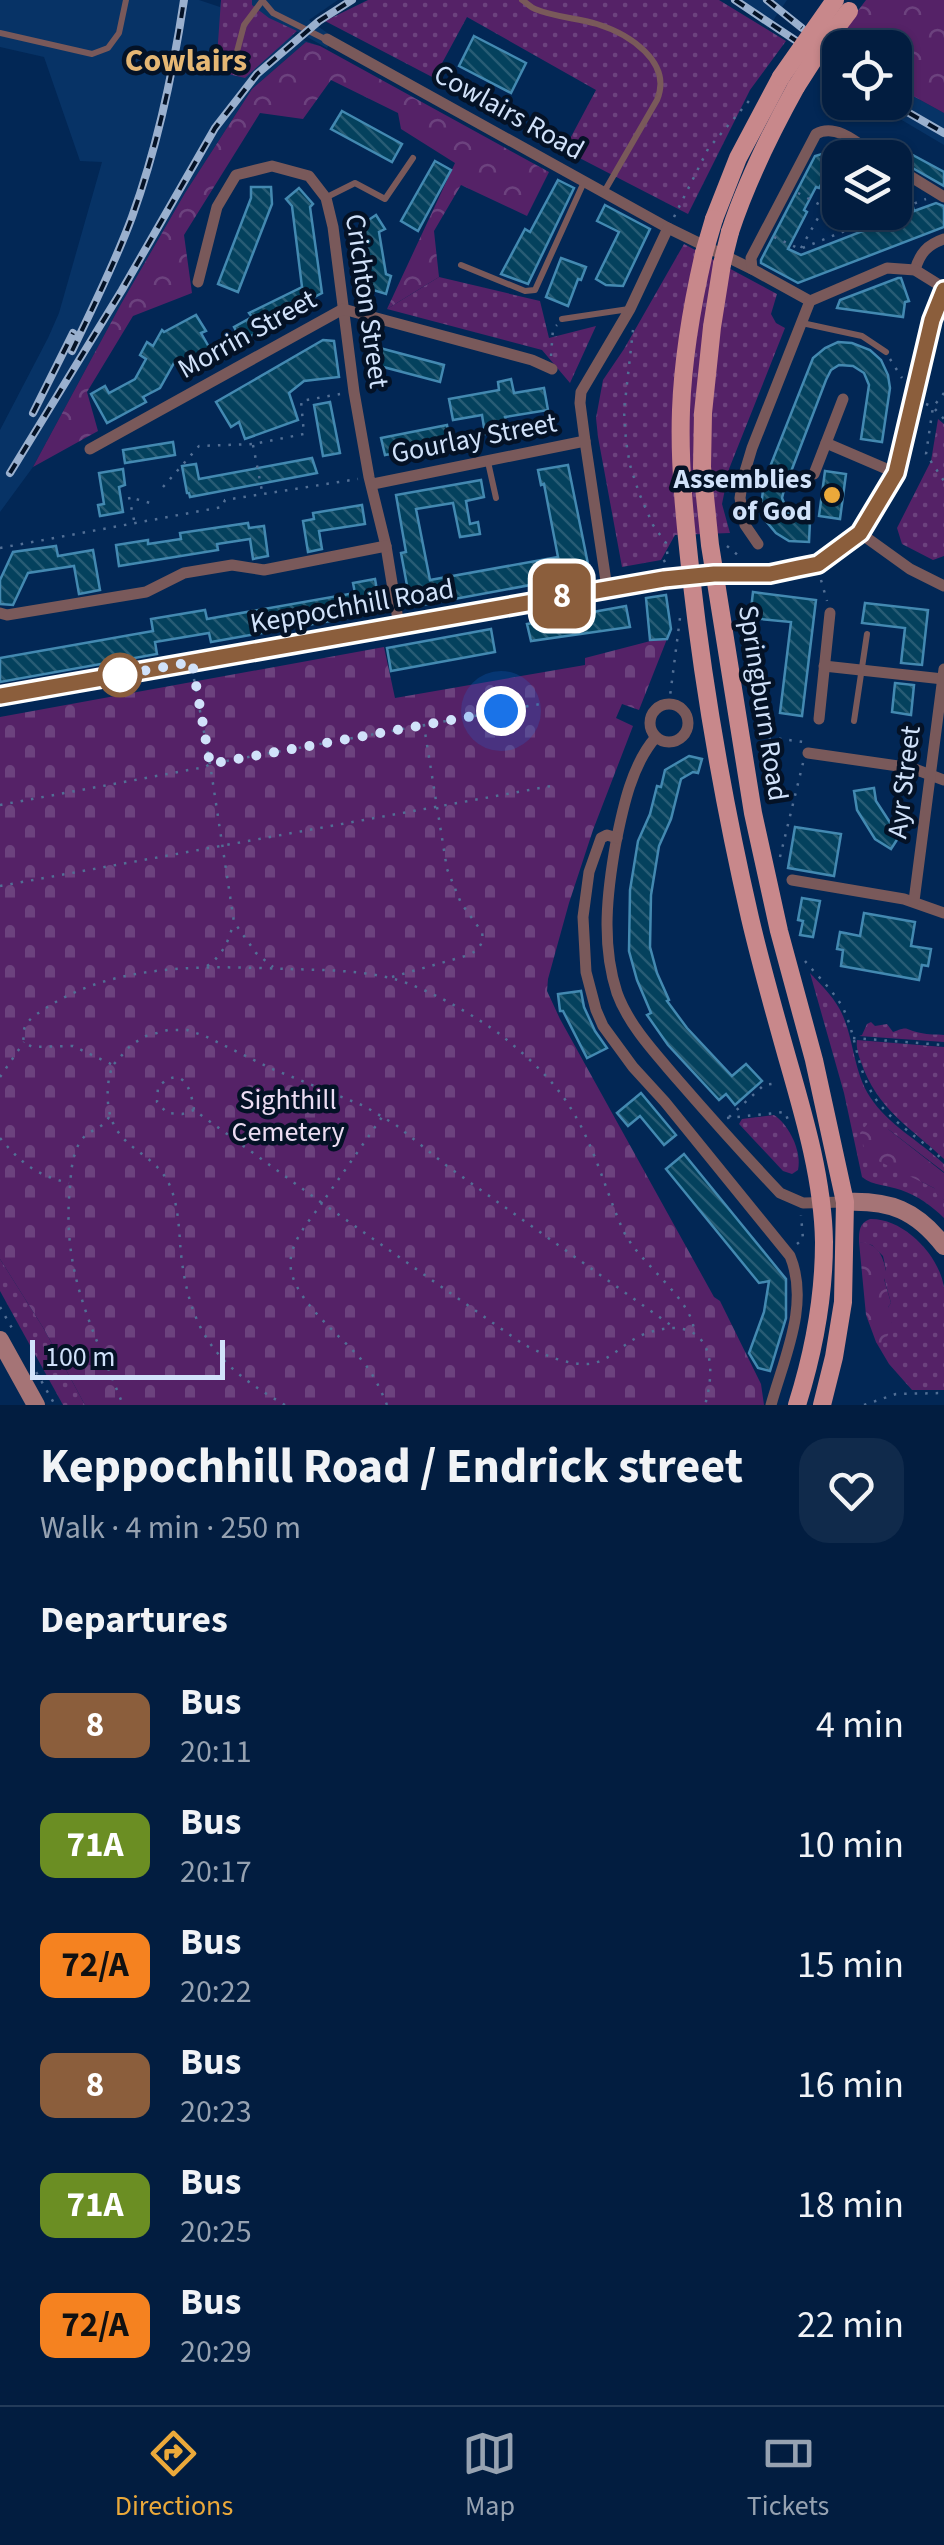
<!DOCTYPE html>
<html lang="en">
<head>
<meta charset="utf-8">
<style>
  :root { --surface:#021d40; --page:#102a4b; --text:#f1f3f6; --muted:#96a2b1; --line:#233b59; --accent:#eba93a }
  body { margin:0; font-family:"Source Sans 3",sans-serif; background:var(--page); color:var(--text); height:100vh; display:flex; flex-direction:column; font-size:38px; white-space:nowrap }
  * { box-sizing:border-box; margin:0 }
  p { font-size:32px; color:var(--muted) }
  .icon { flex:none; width:55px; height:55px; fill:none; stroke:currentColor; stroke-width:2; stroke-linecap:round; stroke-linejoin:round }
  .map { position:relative; height:1405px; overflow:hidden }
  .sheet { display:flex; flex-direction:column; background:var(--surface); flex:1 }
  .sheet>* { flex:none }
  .badge { padding:0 20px; border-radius:15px; font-size:35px; line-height:65px }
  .controls { position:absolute; left:822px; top:30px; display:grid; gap:20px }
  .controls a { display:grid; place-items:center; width:90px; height:90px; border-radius:20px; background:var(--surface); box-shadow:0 2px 8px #0004,0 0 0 2px var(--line); font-size:50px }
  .scale { position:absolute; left:30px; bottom:25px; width:195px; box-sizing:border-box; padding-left:10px; border:5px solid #d1e2fa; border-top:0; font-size:28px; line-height:35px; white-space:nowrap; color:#d1e2fa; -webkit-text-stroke:8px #041226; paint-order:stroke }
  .you { position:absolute; width:50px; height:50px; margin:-25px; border:8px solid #fff; border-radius:50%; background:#1a73e8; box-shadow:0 0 0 15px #1a73e833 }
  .map>.badge { position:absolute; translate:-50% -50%; box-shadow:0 0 0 5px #fff }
  h2 { padding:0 40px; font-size:38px; line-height:90px }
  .round { display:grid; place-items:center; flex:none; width:105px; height:105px; border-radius:30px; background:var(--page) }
  .overview { display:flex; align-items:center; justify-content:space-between; height:170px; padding:0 40px }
  h1 { font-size:48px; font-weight:700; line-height:75px }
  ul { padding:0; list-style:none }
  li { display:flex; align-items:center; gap:30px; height:120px; padding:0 40px }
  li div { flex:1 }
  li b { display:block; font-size:38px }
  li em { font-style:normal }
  li .badge { min-width:110px; font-weight:700; text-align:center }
  .tabs { display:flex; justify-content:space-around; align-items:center; height:140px; border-top:2px solid var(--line); background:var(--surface); font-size:28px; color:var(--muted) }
  .tabs a { display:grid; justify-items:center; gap:5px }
  .tabs .current { color:var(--accent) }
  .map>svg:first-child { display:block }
  .built { fill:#073366 }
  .grass { fill:url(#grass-dots) }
  .forest { fill:url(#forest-crowns) }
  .cemetery { fill:url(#cemetery-stones) }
  .building { fill:url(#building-back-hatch); stroke:#4389b1; stroke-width:2.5 }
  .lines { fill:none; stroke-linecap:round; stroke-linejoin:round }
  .path { stroke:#526f95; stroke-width:2.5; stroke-dasharray:2.5 8; stroke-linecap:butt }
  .lane { stroke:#79595a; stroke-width:6 }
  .street { stroke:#79595a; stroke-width:11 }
  .secondary { stroke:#a57476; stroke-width:18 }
  .primary { stroke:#c8888b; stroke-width:18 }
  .rail-casing { stroke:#9ab0ce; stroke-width:8 }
  .rail { stroke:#041226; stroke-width:4; stroke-dasharray:11; stroke-linecap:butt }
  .primary-bridge { stroke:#c8888b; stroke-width:18 }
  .line-casing { stroke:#fff; stroke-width:22 }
  .line { stroke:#8b5e3c; stroke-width:15 }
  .walk { stroke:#d1e2fa; stroke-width:10; stroke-dasharray:0 18 }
  .poi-dot { fill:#eba93a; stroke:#041226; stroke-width:4 }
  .stop-dot { fill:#fff; stroke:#8b5e3c; stroke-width:5 }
  .labels { text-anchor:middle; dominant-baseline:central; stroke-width:9; stroke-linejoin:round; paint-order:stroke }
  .street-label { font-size:28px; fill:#d1e2fa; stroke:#041226 }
  .poi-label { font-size:28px; font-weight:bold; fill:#d1e2fa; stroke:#041226; text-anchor:end }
  .park-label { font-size:28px; fill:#ecddf2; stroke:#041226 }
  .quarter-label { font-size:32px; font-weight:bold; fill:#e5b774; stroke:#041226 }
</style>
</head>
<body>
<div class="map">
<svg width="944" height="1405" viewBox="0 0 944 1405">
  <defs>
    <pattern id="grass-dots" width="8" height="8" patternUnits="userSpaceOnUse" patternTransform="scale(2.5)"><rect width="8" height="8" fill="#552267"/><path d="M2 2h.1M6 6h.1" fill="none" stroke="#6c427e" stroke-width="1.8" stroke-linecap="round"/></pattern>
    <pattern id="forest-crowns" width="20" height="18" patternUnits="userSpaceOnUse" patternTransform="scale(2.5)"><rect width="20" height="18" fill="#552267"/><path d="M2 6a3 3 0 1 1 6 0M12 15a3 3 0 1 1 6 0" fill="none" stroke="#6c427e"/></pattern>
    <pattern id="cemetery-stones" width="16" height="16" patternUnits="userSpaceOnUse" patternTransform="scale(2.5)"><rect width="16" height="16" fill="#552267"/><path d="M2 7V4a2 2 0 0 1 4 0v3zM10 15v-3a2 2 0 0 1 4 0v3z" fill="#6c427e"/></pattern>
    <pattern id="building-back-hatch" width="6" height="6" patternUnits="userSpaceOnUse" patternTransform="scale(2.5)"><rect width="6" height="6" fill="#04415d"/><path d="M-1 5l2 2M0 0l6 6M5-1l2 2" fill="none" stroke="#285c75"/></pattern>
  </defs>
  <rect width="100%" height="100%" fill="#022755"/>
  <g class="built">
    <path d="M0,0H199L220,7L221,0H338L309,20L333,37L327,48L296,31L292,36L320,46L306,42L252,89L185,193L121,304L33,467L0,512V430L48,338L59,313L102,162L80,161L44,57L0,47Z"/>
    <path d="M732,0H787L768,28Z"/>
    <path d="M895,86L944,113V145L873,103L895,102Z"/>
  </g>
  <g class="grass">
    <path d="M221,0H252V5L269,18L297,31L245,78L216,71Z"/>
    <path d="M368,0H719L786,41L750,90L688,214L564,150L596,90L467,17L434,78L325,21Z"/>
    <path d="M684,244L777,294L771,314L776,323L785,328L729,469L722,504L730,533L675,535L661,560L622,567L598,437L596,418L603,380L624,349Z"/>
    <path d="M439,277L540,301L549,338L596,326L570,383L542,350L387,309Z"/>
    <path d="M938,419L944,424V556L933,560L902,544L897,528L931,461Z"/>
    <path d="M810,973C822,986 836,999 843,1016C854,1042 854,1072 870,1097C888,1125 920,1141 944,1164V1172L888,1129L922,1182L934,1188L944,1200V1218C932,1206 918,1196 901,1190C888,1185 873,1186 862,1177L844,1093Z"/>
    <path d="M871,1022L875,1026L887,1024L893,1032C910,1025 904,1030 921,1033C928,1035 937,1034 944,1035V1042L859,1036L862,1035L867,1024Z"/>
    <path d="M857,1040L944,1047V1159C910,1127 877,1109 861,1062C858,1054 856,1047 857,1040Z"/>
    <path d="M774,1115C789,1125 802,1151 798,1170L792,1174L783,1171L739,1124L742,1119Z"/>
    <path d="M870,1219C904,1218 940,1256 944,1288C944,1298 944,1309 944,1320C944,1343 944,1366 944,1390H912L889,1364L876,1342H884L892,1321L888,1307L891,1303L884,1278L886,1270L883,1256L872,1245L859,1242C859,1231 859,1223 870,1219Z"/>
    <path d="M0,1259L44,1329L85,1405H63L0,1291Z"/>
  </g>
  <g class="forest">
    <path d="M866,0H944V113L895,86V48L844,47L835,41Z"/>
    <path d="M306,42L320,46L549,172L527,216L461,185L434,231L439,277L387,309L455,163L401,129L398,113L331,80L303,119L260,113L184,235L192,293L133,316L87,392L98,431L33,467L121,304L185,193L252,89Z"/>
    <path d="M869,1122L888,1129L944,1173V1200L937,1195L934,1188L866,1155L860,1133Z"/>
    <path d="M859,1242C880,1243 884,1259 887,1276L884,1279L891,1303L888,1307C897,1316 890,1332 884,1343L881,1344L876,1342L866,1315Z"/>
  </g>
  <path class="cemetery" d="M662,638L667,639L639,710L622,704L616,718L633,726L593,830L569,903L548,979L547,991L560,1019L714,1297L720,1301L761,1384L764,1405H85L44,1329L0,1259V717L384,647L395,698L585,665V658Z"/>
  <g class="building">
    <path d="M474,36L526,63L511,93L459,66Z"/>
    <path d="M342,111L402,144L392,162L331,129Z"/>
    <path d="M898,147L944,172V186L895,158Z"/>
    <path d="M840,149V169L828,172L819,188L816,187L804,210L807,212L788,249L801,255L899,217L895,201V178L907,185L914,211L936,203L944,206V227L798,283L761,263V260L815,156Z"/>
    <path d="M435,161L451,170L418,231L401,221Z"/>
    <path d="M558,180L574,188L528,284L501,274L525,229L530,232Z"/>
    <path d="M251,187H271L272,204L238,292L218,284L251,198Z"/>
    <path d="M299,188L313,204L310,207L322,293L256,327L258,332L242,341L234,327L252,317L249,313L302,287L292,206L286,199Z"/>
    <path d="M605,205L650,229L623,286L606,285L596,279L619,232L597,221Z"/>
    <path d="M376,215L385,229L379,232L386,274L391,276L386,294L373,290L370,286L362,227L364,223Z"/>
    <path d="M561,258L586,267L581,280L578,279L568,306L546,297Z"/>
    <path d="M898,278H901L909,301L905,302L903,317L837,308L840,300Z"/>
    <path d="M196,315L206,331L201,333L214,356L188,370L174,363L160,388L143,397L146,402L107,423L91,394L105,386L109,393L135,379L146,359L140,355L147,342L153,346L162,330L164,332Z"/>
    <path d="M323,340L334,341L339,377L304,381L289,393L298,420L245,439L239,422L231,427L216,402Z"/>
    <path d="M838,342L852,343L870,350L881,360L888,375L890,388L882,442L861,439L869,385L864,373L853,366L839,365L831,370L826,380L784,490L782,498L788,513L794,518L810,521L809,542L789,541L776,533L766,521L761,507L764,482L813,358L825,348Z"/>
    <path d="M376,347L444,365L440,382L372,364Z"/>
    <path d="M511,379L514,393L544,388L548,410L505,417L507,430L485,434L482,415L453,420L449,399L499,390L498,382Z"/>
    <path d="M330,402L340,453L323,456L314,405Z"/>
    <path d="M447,425L450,443L385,455L381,438Z"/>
    <path d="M173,442L175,455L125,463L123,450Z"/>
    <path d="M312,458L317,473L190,497L189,493H187L182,466L196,464L199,479Z"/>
    <path d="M568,465L590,574L411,607L401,553L406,552L396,495L481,480L484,497L466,501L470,524L478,522L480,534L460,537L453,503L416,509L430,580L558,557L544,484L541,485L538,470Z"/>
    <path d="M123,469L125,485L119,487L123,512L100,516L98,505L104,504L99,473Z"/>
    <path d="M825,471L846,474L840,519L819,516Z"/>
    <path d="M362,505L365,524L319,531L322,549L308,552L303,521L314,519L313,513Z"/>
    <path d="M248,523L249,528L264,526L268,556L253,559L250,539L217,544L218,550L119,566L116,545L148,540V544L181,539L180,533Z"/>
    <path d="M56,546L58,556L93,550L100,590L79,594L74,566L28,573L13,605L0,604V580L13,552Z"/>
    <path d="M375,579L381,612L211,642L209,633L155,642L157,654L0,682V658L153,631L151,619L205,610L207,619L355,593L353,583Z"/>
    <path d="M753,592L816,600L802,716L780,713L791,622L750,618Z"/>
    <path d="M666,595L671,629L667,639L650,640L646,598Z"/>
    <path d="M865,603L928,610L922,665L901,663L905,628L862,623Z"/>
    <path d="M626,606L630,627L531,641L527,624Z"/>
    <path d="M491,629L495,652L391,671L387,648Z"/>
    <path d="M895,683L914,685L911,715L892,712Z"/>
    <path d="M689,756L702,759L698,773L693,772L681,779L671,819L659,846L651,895L650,947L657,973L669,1000L667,1001L687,1028L732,1076L746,1064L762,1081L735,1105L726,1094L719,1100L668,1045L647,1015L651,1013L637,980L629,951L630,890L638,841L650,814L657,786L661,787L665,770Z"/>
    <path d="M874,788L876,801L891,824L902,832L891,849L875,839L857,810L854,791Z"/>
    <path d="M795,827L841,834L834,876L788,868Z"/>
    <path d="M802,898L820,901L813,937L800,935L803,921L798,920Z"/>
    <path d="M864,913L915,922L911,946L931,949L928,966L922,965L919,980L841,966L843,950L837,949L840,932L860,936Z"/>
    <path d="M581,991L584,1007L595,1031L607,1048L587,1058L563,1011H560L558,994Z"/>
    <path d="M641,1093L676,1135L664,1145L640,1116L628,1126L617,1113Z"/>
    <path d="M684,1154L786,1279V1318L770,1371L758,1368L749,1353L764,1312L769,1281L759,1283L666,1169Z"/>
  </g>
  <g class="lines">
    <g class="path">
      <path d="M798,193L824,207L840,208"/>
      <path d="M895,211L926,199"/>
      <path d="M674,217L708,149L754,95"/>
      <path d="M774,237L800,249L892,212"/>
      <path d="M801,248L835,188L840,187"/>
      <path d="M633,330L624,411L626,441L630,465L639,493L653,525L666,543L668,559L661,563"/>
      <path d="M551,356L553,329L557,325"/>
      <path d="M890,359L902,378"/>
      <path d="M944,393L933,407L926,454L944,481"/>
      <path d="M926,404L933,407L944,419"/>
      <path d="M253,445L262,491"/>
      <path d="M163,487L199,446L253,444L304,434L301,401L340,394"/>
      <path d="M134,520L129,497L150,503"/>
      <path d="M727,546L740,557"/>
      <path d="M0,548L222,507L225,500L358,479"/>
      <path d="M821,580L827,601"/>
      <path d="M194,679L210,764L234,922L256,953L273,967"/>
      <path d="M669,704L680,618"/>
      <path d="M758,736L804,742"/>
      <path d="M0,805L205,767L210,764L540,704"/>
      <path d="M780,857L803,763"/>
      <path d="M0,886L551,786"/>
      <path d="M805,961C818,977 835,992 844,1010C857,1039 857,1071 875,1098C893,1124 922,1139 944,1161"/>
      <path d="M207,966C222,956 229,941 233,924"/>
      <path d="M392,977L469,955C479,949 484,944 482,932L461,903L447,869L424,726"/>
      <path d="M853,1038L944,1045"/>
      <path d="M114,1064L131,1045L146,1036L168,1030H187L205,1036L270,1068L364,1106L396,1125L447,1166L672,1326"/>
      <path d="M0,1077L24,1042"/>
      <path d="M194,1110L182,1114L167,1113L157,1102L158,1087C183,1063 191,1089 194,1110L322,1203L382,1117"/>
      <path d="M109,1117C102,1130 88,1129 80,1142C72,1155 71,1172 70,1187C61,1272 93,1329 123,1405"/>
      <path d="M729,1117L764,1085L778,1083"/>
      <path d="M727,1118L785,1112L788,1120"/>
      <path d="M0,1138C22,1164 36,1175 69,1183"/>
      <path d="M797,1244L803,1239L801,1215"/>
      <path d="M0,1307L13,1330"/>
      <path d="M31,1363L55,1405"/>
      <path d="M285,1405C217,1366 190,1333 181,1254C179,1232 179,1207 170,1186C155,1150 112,1150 108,1103C107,1090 108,1077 113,1065L73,1046L32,1047L24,1042C20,1024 32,1017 46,1008C116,962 208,966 288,969C323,970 360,970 394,979C425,987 474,1015 501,1035C528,1057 555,1081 573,1112C595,1148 606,1192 623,1230C638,1263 696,1301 694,1334"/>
      <path d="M387,1405C381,1390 374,1376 365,1364C343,1336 284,1295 291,1257C294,1237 311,1219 322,1203L523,1344C542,1354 566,1365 588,1364C610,1362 623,1343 642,1335C704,1311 720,1353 705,1405"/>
      <path d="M864,1405L896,1394L944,1393"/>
    </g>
    <g class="lane">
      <path d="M262,0L273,13L325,39"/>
      <path d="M522,0C527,3 530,7 535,9C554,17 577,18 597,24C629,34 673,62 657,100L604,192"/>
      <path d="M0,33L92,54L108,48L119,33L126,0"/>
      <path d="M235,59L244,25L262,1"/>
      <path d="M327,197L355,183L385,199L413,158"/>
      <path d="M461,265L525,291L535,290L584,182"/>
      <path d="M562,319L629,309"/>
      <path d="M802,323L862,336L886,352"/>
      <path d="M488,462L496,498"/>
      <path d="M854,721L867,634"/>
    </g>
    <g class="street">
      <path d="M327,39L668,228L752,269L810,301"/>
      <path d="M895,167L944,197"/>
      <path d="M752,269L751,258L816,134C837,122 861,146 879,158"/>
      <path d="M915,270C920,253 927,245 944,239"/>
      <path d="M198,282L217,207L236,175L272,166L309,176L326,198L333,227L354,392L369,477L386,546L399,626"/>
      <path d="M826,443L896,473"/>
      <path d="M90,449L343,309L532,360L552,369"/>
      <path d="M814,474L843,399"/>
      <path d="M373,484L585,441"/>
      <path d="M860,533L910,569L944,586"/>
      <path d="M758,544L745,525L740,498L743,478L752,448L810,301L887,268L915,270L944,288"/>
      <path d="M607,588L585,441L580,403L581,392L630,309L668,228"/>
      <path d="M0,613L7,615L146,592L184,573L232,565L264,570L386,546"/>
      <path d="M824,666L943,679"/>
      <circle cx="669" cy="723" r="19"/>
      <path d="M819,719L830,613"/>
      <path d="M656,737C632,764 623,807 616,842C607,892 601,944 617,993C629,1026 656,1054 678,1080C711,1118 745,1156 780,1193L803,1203L845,1202"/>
      <path d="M808,753L912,768L944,780"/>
      <path d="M617,838L607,835L601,838L589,872L583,917L586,972L596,1010L603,1026L633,1067L665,1102L790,1256C810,1304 784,1358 771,1405"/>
      <path d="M792,880L904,899L944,913"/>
      <path d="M914,901L944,669"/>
    </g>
    <g class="secondary">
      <path d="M0,696L664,579L714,573H778L817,564L860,533L896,473L932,320L944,290"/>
      <path d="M845,1202C890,1200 916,1210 944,1246"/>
      <path d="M0,1340L36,1405"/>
    </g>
    <g class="primary">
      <path d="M714,219L738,158L781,77"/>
      <path d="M730,232C747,180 770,134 796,87"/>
      <path d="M704,253C692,305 683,357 681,410C679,466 685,521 691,576C704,691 724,805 750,918C761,965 774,1011 787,1057C804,1116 823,1180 824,1242C824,1298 814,1351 797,1405"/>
      <path d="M722,264L712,327L703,413L702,467L710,545L753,813L779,931L814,1060L845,1202L843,1302L834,1357L822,1405"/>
    </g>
    <defs>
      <g id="rail">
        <path d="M735,0L840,70"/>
        <path d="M767,0L802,28"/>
        <path d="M890,102L944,133"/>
        <path d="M72,351C93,307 115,263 132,217C157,148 173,73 184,0"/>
        <path d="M33,413L73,333"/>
        <path d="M10,473L122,290L215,128L257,74L319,21L352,0"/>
      </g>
    </defs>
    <use href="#rail" class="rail-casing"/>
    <use href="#rail" class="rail"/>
    <g class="primary-bridge">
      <path d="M781,77L835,0"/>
      <path d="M796,87L821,48L849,11"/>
      <path d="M704,253L714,219"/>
      <path d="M722,264L730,232"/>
    </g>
  </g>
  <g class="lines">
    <defs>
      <path id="line" d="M0,696L664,579L714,574H770L798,568L818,564L860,533L896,473L932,320L944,290"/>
    </defs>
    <use href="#line" class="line-casing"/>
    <use href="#line" class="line"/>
    <path class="walk" d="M120,675L115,676L192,662L210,764L501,711"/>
  </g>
  <circle class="poi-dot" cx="832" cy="495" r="10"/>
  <circle class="stop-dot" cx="120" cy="675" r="20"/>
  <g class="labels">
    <g class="street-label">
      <text transform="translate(509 112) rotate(29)">Cowlairs Road</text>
      <text transform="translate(367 301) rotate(82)">Crichton Street</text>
      <text transform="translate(247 334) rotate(-29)">Morrin Street</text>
      <text transform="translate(474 438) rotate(-11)">Gourlay Street</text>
      <text transform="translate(352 606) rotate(-10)">Keppochhill Road</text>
      <text transform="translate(763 703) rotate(81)">Springburn Road</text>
      <text transform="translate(904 782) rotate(-83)">Ayr Street</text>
    </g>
    <g class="poi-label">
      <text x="812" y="479">Assemblies<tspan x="812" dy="32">of God</tspan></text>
    </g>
    <g class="park-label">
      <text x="288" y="1100">Sighthill<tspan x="288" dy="32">Cemetery</tspan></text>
    </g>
    <g class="quarter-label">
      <text x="186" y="61">Cowlairs</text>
    </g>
  </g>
</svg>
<div class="controls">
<a><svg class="icon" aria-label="locate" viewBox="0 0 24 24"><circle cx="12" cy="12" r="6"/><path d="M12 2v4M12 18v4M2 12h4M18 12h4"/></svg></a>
<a><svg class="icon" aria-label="layers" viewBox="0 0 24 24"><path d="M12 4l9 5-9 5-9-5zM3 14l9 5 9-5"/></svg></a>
</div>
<div class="scale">100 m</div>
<div class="you" style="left:501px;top:711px"></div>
<b class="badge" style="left:562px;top:596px;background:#8b5e3c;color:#fff">8</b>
</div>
<section class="sheet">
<div class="overview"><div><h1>Keppochhill Road / Endrick street</h1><p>Walk · 4 min · 250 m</p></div><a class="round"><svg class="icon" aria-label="heart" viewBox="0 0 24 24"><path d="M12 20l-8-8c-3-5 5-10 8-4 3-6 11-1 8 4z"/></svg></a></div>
<h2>Departures</h2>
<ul>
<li><span class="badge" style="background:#8b5e3c;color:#fff">8</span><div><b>Bus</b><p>20:11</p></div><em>4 min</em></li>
<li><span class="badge" style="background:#6b8e23;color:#fff">71A</span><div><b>Bus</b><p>20:17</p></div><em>10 min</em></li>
<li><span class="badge" style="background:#f58220;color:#111">72/A</span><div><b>Bus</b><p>20:22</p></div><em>15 min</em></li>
<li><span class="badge" style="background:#8b5e3c;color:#fff">8</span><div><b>Bus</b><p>20:23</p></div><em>16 min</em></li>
<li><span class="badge" style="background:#6b8e23;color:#fff">71A</span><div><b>Bus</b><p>20:25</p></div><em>18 min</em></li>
<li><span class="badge" style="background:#f58220;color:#111">72/A</span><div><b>Bus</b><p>20:29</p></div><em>22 min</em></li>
</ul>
</section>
<nav class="tabs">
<a class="current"><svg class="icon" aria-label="directions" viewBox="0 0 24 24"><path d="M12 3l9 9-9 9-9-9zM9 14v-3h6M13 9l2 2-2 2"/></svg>Directions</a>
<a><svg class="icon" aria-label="map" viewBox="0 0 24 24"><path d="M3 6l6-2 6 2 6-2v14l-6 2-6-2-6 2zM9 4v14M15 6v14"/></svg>Map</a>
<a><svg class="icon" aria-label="tickets" viewBox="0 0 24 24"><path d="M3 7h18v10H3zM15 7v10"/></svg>Tickets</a>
</nav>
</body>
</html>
